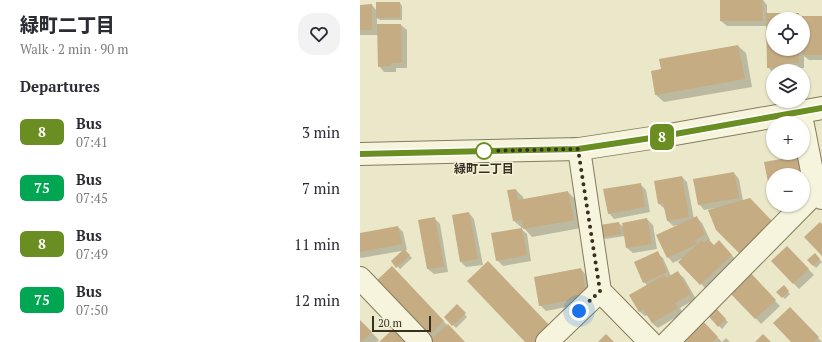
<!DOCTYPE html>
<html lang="en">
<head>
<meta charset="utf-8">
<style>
  :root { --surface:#fff; --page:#f2f2f3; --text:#2b2b33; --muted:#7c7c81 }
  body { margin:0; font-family:"PT Serif","Noto Sans JP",serif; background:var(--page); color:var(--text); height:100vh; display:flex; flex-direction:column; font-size:15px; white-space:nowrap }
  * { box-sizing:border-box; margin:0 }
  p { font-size:13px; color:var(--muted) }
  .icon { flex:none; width:22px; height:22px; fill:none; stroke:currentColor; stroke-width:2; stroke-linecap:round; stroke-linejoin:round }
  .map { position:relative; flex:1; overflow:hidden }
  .details { display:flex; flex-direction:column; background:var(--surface); width:360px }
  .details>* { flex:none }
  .badge { padding:0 8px; border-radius:6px; font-size:14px; line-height:26px }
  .controls { position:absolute; left:406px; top:12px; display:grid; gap:8px }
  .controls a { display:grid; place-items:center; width:44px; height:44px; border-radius:50%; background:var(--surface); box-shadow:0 1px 3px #0004; font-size:20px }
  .scale { position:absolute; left:12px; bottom:10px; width:59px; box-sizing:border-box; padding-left:4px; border:2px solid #373021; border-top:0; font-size:11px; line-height:14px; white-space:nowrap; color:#373021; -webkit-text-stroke:3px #f3f1d8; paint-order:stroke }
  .you { position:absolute; width:20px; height:20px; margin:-10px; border:3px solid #fff; border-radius:50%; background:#1a73e8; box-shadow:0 0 0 6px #1a73e833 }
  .map>.badge { position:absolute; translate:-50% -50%; box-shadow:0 0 0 2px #fff }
  h2 { padding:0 20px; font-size:15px; line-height:36px }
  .round { display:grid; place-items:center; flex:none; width:42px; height:42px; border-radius:16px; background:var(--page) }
  .overview { display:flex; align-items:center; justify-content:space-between; height:68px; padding:0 20px }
  h1 { font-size:19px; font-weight:800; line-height:30px }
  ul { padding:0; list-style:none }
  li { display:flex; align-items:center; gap:12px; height:56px; padding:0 20px }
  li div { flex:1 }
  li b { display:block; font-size:15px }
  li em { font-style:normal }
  li .badge { min-width:44px; font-weight:700; text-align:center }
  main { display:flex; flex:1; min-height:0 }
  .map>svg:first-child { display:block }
  .shadow { fill:#0003; fill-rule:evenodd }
  .building { fill:#c5ac83 }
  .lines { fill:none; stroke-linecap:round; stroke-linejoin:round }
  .minor-casing { stroke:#857b5f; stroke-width:24 }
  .minor { stroke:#f6f4dc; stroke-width:22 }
  .line-casing { stroke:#fff; stroke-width:9 }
  .line { stroke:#6b8e23; stroke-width:6 }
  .walk { stroke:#373021; stroke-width:4; stroke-dasharray:0 7.2 }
  .stop-dot { fill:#fff; stroke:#6b8e23; stroke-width:2 }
  .labels { text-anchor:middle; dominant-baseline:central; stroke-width:3; stroke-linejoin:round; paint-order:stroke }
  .stop-label { font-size:12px; font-weight:bold; fill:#373021; stroke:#f3f1d8 }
</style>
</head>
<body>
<main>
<section class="details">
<div class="overview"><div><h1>緑町二丁目</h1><p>Walk · 2 min · 90 m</p></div><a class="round"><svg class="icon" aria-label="heart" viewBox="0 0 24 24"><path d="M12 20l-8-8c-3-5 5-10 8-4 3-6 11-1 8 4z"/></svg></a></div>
<h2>Departures</h2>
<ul>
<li><span class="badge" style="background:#6b8e23;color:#fff">8</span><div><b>Bus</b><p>07:41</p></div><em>3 min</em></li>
<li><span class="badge" style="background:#00a651;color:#fff">75</span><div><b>Bus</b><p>07:45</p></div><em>7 min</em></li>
<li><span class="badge" style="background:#6b8e23;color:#fff">8</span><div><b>Bus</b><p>07:49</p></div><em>11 min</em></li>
<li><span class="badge" style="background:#00a651;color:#fff">75</span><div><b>Bus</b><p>07:50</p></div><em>12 min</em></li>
</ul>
</section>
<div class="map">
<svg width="462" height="342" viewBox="0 0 462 342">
  <rect width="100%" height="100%" fill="#eae8c9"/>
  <g class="shadow">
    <path d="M361,0H403L407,5V14H438L443,18L462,17V60H449L444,56V68H430V71H413V73L408,67L407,26H367L361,21ZM413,19H443V49H413Z"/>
    <path d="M40,3L42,6V20H20L17,18V25H41L47,30V68H36V72H24L19,66L18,35H0V6L12,5L17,11Z"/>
    <path d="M378,46L386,53L392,87L304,102L296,95L302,70Z"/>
    <path d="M374,173L379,179L383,201L355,209V208L344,210L339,204Z"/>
    <path d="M322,177L327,182L334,219L336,217L342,223L350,240L349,241L354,246L359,242L377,261L346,289L320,262L323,258L313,263L308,257L318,225L313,226L308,221L305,209L299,204L295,182Z"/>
    <path d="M280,184L286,190L290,212L254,219L249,213Z"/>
    <path d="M156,190L163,197L164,200L208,192L216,200L221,228L172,237L164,228H162L154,221Z"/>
    <path d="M109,213L114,219L123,265L106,267L101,262L93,216Z"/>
    <path d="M74,218L80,224L88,272L74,274L68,269L60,221Z"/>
    <path d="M287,219L293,225L297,249L273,253L267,248L265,236L245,239L243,236L259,223L263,227Z"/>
    <path d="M38,227L43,232L47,250L1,258L0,257V234Z"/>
    <path d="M161,229L167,234L171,261L143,266L137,260Z"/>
    <path d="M427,247L454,275L439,289L412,261Z"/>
    <path d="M44,250L52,258L40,269L32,261Z"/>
    <path d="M297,253L303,258L311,276L318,273L324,278L336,299L320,308L323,313L298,328L292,323L288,315L285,316L279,311L287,285L284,282Z"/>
    <path d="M455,255L462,262L456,268L449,261Z"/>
    <path d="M221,269L226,275L232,302L186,311L180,305Z"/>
    <path d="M388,272L420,306L401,324L369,290Z"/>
    <path d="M40,275L87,325L104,342H69Z"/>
    <path d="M424,287L430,294L425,299L418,292Z"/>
    <path d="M97,306L107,317L96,328L85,317Z"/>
    <path d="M353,307L368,322L362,329L347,313Z"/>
    <path d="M430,309L462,342H433Z"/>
    <path d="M341,320L362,342L366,338L370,342H318Z"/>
    <path d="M0,321L19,340L17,342H0Z"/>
  </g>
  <g class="building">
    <path d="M360,0H402L403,21H360Z"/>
    <rect x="16" y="2" width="24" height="16"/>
    <path d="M12,4V30H0V5Z"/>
    <path d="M406,13H439V19H413V49H439V63H425V67L407,68Z"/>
    <path d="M442,16H462V55H442L443,19H442Z"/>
    <path d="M17,24H41L42,63H31V66L18,67Z"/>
    <path d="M378,45L385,79L295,95L291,71L301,69L299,59Z"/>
    <path d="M438,156L441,175H413V197H411L404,162Z"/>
    <path d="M374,172L379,198L338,205L333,179Z"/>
    <path d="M322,176L329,217L307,221L303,203L298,204L294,181Z"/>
    <path d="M281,183L285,207L248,214L243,189Z"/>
    <path d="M156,189L158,200L208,191L214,220L163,229L162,220L153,221L147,190Z"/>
    <path d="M390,198L413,222L380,254L356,230L348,210Z"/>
    <path d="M109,212L118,259L100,262L92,215Z"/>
    <path d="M337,216L345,235L335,240L337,244L307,258L296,235Z"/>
    <path d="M75,217L84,267L67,269L58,220Z"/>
    <path d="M287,218L292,244L266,248L262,223Z"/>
    <path d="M259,222L261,234L242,237L240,225Z"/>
    <path d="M460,222L462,224V256L444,237Z"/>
    <path d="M38,226L42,244L0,252V233Z"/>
    <path d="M162,228L167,255L136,261L131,233Z"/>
    <path d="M348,239L354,245L359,240L372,255L340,285L318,262L342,240L345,243Z"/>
    <path d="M427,246L449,269L433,284L411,261Z"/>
    <path d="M44,249L50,255L36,268L31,261Z"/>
    <path d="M298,251L307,272L283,283L274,262Z"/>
    <path d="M455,253L460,259L453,266L447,260Z"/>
    <path d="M128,261L192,328L178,342H165L107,281Z"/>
    <path d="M32,266L84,321L65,339L13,284Z"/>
    <path d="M221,268L227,297L179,306L174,277Z"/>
    <path d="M388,270L416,300L395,319L367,290Z"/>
    <path d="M318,271L331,294L315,303L318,308L292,323L283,309L279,312L269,295L304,275L306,278Z"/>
    <path d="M424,285L429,291L422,298L416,292Z"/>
    <path d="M97,304L106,313L92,326L84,317Z"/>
    <path d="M353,305L366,319L358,327L346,313Z"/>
    <path d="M430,307L459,337L454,342H431L413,323Z"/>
    <path d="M341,319L358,337L353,342H316Z"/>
    <path d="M0,320L12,332L1,342H0Z"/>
    <path d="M88,324L105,342H68Z"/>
    <path d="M34,328L47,342H19Z"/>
    <path d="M246,334L254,342H238Z"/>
    <path d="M403,334L411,342H395Z"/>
  </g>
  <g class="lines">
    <defs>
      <g id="minor">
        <path d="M443,125L456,192L462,198"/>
        <path d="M219,149L240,291L290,342"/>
        <path d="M0,154L219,149L298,137L462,108"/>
        <path d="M0,278L61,342"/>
        <path d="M187,342L240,291"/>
        <path d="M308,342L456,192"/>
      </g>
    </defs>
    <use href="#minor" class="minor-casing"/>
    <use href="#minor" class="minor"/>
  </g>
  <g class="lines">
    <defs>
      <path id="line" d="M0,154L218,149L298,137L462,108"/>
    </defs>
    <use href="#line" class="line-casing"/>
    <use href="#line" class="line"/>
    <path class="walk" d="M124,151L218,149L240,291L219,311"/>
  </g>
  <circle class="stop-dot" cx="124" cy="151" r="8"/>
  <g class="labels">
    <g class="stop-label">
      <text x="124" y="168">緑町二丁目</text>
    </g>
  </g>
</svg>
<div class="controls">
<a><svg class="icon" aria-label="locate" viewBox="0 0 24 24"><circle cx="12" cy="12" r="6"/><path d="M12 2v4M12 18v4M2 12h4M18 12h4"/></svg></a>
<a><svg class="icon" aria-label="layers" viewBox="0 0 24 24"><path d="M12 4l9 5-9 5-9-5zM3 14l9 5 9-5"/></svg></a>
<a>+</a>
<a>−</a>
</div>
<div class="scale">20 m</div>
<div class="you" style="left:219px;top:311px"></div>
<b class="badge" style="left:302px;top:137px;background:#6b8e23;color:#fff">8</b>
</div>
</main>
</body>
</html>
